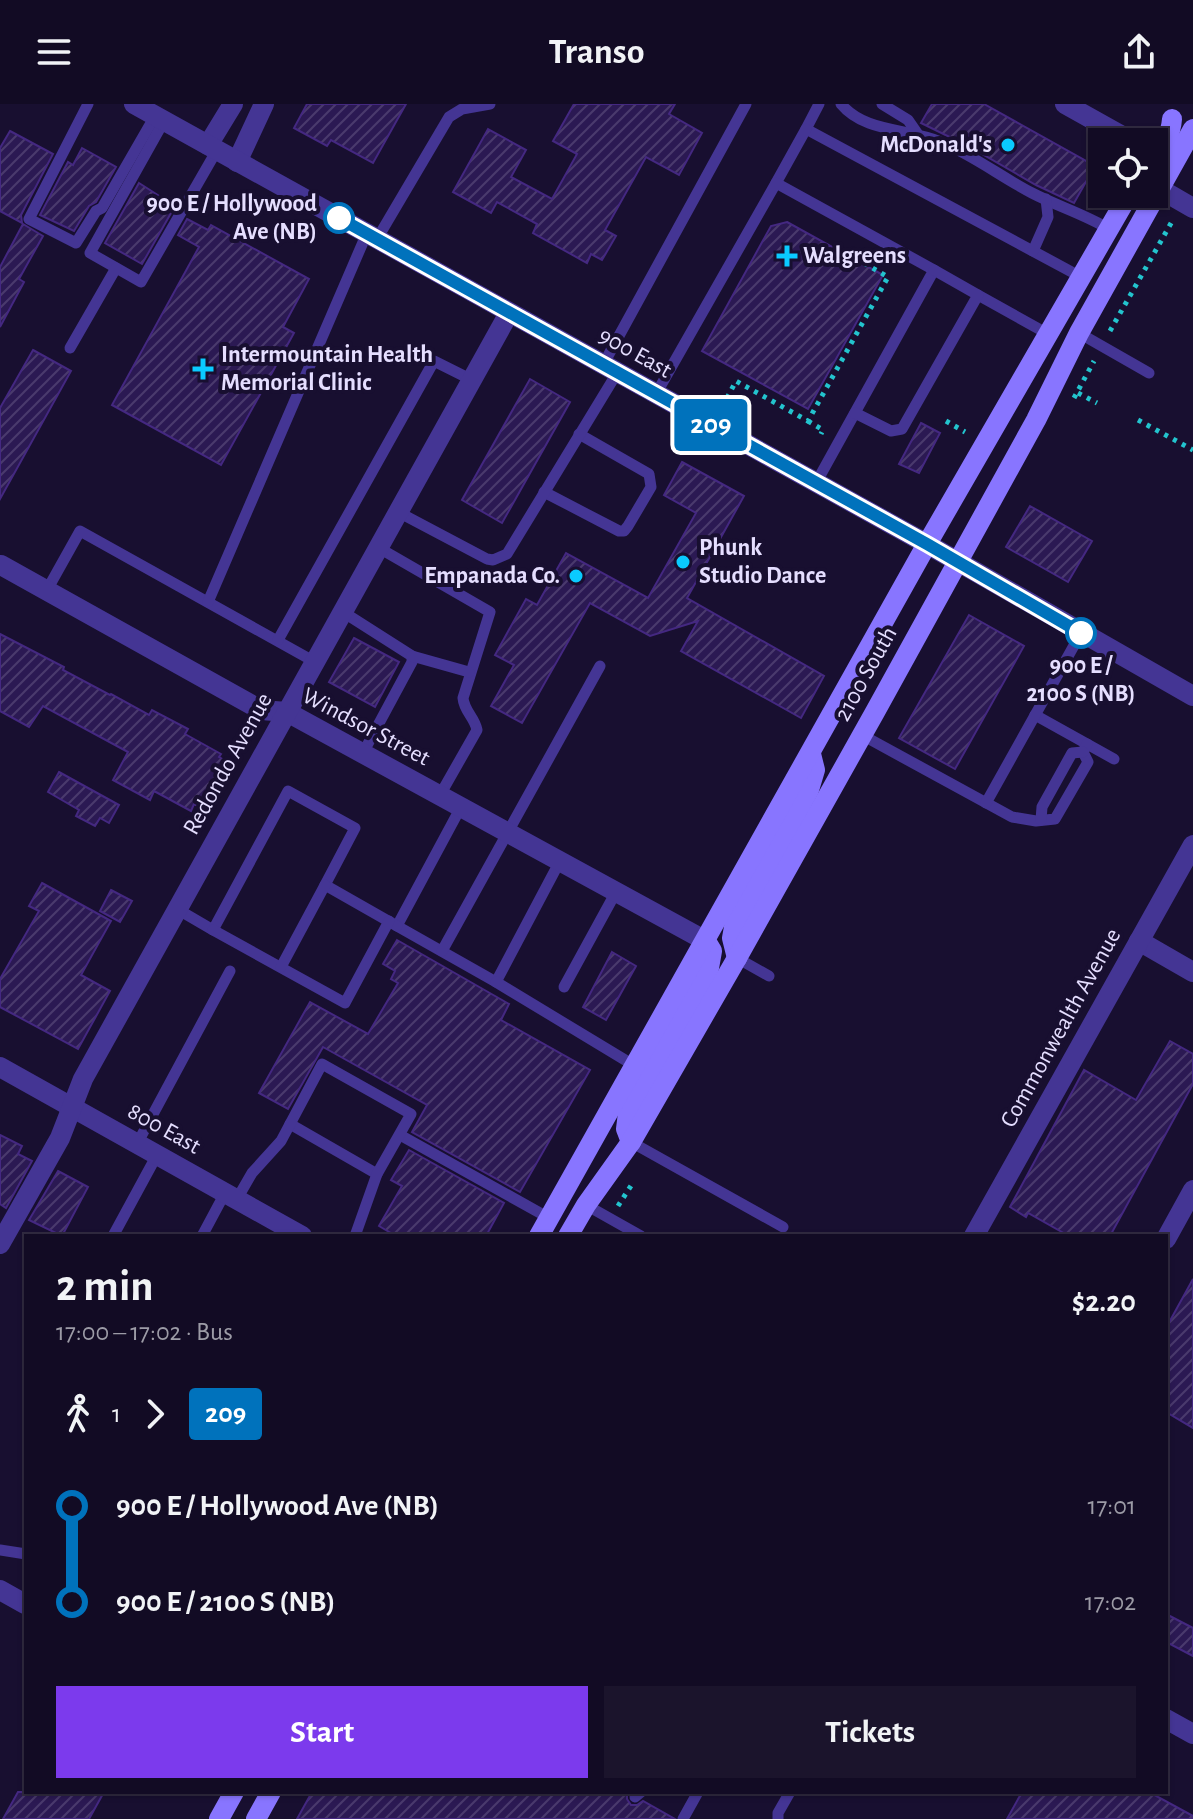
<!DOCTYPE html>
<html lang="en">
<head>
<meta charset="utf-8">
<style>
  :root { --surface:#120b24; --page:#1b142c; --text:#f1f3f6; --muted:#9c9ba6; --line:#312b41; --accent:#7c3aed }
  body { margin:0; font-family:"Alegreya Sans",sans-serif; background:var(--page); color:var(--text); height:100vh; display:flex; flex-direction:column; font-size:30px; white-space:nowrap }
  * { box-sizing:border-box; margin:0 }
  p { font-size:26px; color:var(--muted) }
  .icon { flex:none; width:44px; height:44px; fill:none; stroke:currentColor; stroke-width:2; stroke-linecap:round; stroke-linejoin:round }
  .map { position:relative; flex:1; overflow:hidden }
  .panel { position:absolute; left:24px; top:1130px; width:1144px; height:560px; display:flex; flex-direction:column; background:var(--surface); border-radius:0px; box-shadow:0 2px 6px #0004,0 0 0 2px var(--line) }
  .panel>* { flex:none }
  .badge { padding:0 16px; border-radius:6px; font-size:28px; line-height:52px }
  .tools { position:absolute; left:1088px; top:24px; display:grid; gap:16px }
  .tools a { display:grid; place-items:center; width:80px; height:80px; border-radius:0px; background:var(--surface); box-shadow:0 2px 6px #0004,0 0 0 2px var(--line); font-size:40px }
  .map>.badge { position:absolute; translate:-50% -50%; box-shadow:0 0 0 4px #fff }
  .legs { display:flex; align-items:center; gap:12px; height:88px; padding:0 32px; font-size:26px }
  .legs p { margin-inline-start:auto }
  .overview { display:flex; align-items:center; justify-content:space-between; height:136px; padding:0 32px }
  h1 { font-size:44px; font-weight:700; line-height:60px }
  .primary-button { display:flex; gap:16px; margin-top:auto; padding:16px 32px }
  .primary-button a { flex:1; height:92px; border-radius:0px; background:var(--accent); color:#fff; font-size:32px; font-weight:700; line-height:92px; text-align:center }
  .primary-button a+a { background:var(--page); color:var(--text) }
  ul { padding:0 32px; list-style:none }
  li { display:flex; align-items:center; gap:28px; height:96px; font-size:30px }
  li i { display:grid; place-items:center; width:12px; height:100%; margin:0 10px; background:currentColor }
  li i::after { content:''; width:20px; height:20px; margin:-10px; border:6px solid; border-radius:50%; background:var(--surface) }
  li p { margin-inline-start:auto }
  li:first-child i { background:linear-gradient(#0000 50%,currentColor 0) }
  li:last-child i { background:linear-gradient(currentColor 50%,#0000 0) }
  header { display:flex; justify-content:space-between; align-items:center; height:104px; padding:0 32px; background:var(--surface); font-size:36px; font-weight:700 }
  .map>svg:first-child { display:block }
  .building { fill:url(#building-hatch); stroke:#442881; stroke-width:2 }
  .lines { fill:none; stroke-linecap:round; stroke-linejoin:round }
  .path { stroke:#23c4ce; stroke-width:5; stroke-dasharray:4 6; stroke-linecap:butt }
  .service { stroke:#443594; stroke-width:11 }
  .minor { stroke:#443594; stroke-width:20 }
  .tertiary { stroke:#443594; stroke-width:20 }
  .secondary { stroke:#8875ff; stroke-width:20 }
  .line-1-casing { stroke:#fff; stroke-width:18 }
  .line-1 { stroke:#0072bc; stroke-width:12 }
  .poi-dot { fill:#0acaff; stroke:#180f30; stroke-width:3 }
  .stop-1-dot { fill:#fff; stroke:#0072bc; stroke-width:4 }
  .labels { text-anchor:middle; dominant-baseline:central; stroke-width:8; stroke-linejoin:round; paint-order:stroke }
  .poi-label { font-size:24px; font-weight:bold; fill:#e5deff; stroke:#180f30; text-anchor:start }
  .stop-label { font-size:24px; font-weight:bold; fill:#e5deff; stroke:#180f30; text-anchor:end }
  .street-label { font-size:24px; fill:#e5deff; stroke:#180f30 }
</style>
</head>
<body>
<header><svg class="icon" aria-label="menu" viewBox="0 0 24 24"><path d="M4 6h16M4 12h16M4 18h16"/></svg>Transo<svg class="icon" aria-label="share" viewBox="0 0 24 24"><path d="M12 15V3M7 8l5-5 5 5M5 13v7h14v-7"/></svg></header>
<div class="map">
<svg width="1193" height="1715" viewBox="0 0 1193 1715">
  <defs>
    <pattern id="building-hatch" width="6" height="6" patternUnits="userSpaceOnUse" patternTransform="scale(2)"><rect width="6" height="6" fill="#2b1953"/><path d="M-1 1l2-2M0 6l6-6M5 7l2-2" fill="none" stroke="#4a3a6d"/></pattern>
  </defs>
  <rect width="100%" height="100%" fill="#180f30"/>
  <g class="building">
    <path d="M307,0H406L373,59L331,36L327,42L294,24Z"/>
    <path d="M574,0H675L669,10L702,29L679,71L646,53L605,126L616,132L602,156L591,150L587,159L533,129L537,120L497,98L491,109L453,88L488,25L526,46L511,73L552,95L577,50L553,37Z"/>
    <path d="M932,0H984L1095,62L1074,99L1036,81L968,42L921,19Z"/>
    <path d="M10,27L53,50L21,111L22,119L0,107V44Z"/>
    <path d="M82,44L116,63L96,98L89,102L74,127L40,111L68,58L73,61Z"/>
    <path d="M139,79L175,102L142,160L105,139Z"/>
    <path d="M187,115L208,126L211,121L309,175L283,223L294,229L221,361L112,301L199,143L178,131Z"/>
    <path d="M787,118L883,171L808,305L702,247L771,122Z"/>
    <path d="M23,120L43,132L19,175L24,178L0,223V163Z"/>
    <path d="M33,246L71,267L0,395V304Z"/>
    <path d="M530,275L570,298L502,419L462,396Z"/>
    <path d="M921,319L940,329L919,369L899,360Z"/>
    <path d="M682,358L744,392L687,494L824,572L801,614L681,547L698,517L650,532L590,499L522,619L491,602L514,561L495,551L526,495L537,501L566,449L648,494L696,409L664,391Z"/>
    <path d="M1030,402L1092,437L1068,478L1006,443Z"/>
    <path d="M969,511L1024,542L955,665L899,634Z"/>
    <path d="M0,530L64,563L63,566L110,591L111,590L149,611L152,606L188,625L185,630L221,650L219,653L233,661L207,707L194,700L191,707L154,687L150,696L113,676L128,648L43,602L29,623L0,607Z"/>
    <path d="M354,534L399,558L375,603L329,578Z"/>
    <path d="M59,668L119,701L109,719L100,714L95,722L76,712L79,706L48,688Z"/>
    <path d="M42,779L111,817L81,871L110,887L78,945L0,903V875L39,807L29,802Z"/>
    <path d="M111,786L132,797L120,818L100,807Z"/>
    <path d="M397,836L509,900L501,916L590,966L520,1088L412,1028L427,1001L323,943L288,1005L259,989L310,898L368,930L398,879L391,875L395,867L383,860Z"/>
    <path d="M612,848L636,862L606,916L583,903Z"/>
    <path d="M1170,937L1193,950V980L1110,1132H1069L1028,1109L1026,1113L1010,1103L1084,966L1136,996Z"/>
    <path d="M0,1031L22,1042L18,1050L32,1057L6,1104L0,1100Z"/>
    <path d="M409,1046L504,1099L486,1132H396L379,1122L402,1082L391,1076Z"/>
    <path d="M58,1067L88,1083L62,1132L29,1116Z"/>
    <path d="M1193,1175V1324L1166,1308V1224Z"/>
    <path d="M1166,1510L1193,1524V1552L1166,1538Z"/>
    <path d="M18,1688H104L89,1715H3Z"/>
    <path d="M312,1688H627V1695L631,1701H637L643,1697L675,1715H297Z"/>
    <path d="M1022,1688H1149L1193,1712V1715H1007Z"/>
  </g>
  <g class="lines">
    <g class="path">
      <path d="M1110,227L1174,114"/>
      <path d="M1078,289L1097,299"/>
      <path d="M727,294L736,277L808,317L888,173L862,158"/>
      <path d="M1074,294L1094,257"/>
      <path d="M1138,316L1193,346"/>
      <path d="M808,317L823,326L821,330"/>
      <path d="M946,317L965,328"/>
      <path d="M618,1102L634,1077"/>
    </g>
    <g class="service">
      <path d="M88,0L29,115L76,139L96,107L102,104L155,12"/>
      <path d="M819,0L806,25L1081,173"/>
      <path d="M841,0C865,29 908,24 941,38C973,51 1001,73 1032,89C1057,102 1084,110 1109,125"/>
      <path d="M882,0L908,16L917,29"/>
      <path d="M164,17L90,149L141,178L217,46"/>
      <path d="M776,79L806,25"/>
      <path d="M377,135L449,13L462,5L490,0"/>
      <path d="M1033,147L1048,113L1046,95"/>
      <path d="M978,191L1048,230"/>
      <path d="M1079,229L1149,269"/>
      <path d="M70,244L116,164"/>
      <path d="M603,261L746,0"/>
      <path d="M656,290L776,79L934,166L816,379"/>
      <path d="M855,309L891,327L902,325L978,191L934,166"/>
      <path d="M544,388L619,427H624L628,422L651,383L649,370L579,330"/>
      <path d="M398,408L487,455L493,456L507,450L617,269"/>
      <path d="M379,444L490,508L463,594C464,607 475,614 477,626L440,691"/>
      <path d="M47,486L80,427L315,558"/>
      <path d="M208,498L367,129"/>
      <path d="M343,508L412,552V558L363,649"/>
      <path d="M278,536L434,257L472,276"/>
      <path d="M412,552L469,568"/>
      <path d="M1035,611L1114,655"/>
      <path d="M862,631L1012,713L1036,717L1055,715L1088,658L1083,648L1087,640"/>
      <path d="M986,699L1081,529"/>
      <path d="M461,703L397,822L496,878L560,757"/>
      <path d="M1041,716L1042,703L1072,649L1083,648"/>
      <path d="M177,805L213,826L288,687L355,724L325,781L397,822"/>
      <path d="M213,826L345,899L389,817"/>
      <path d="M442,847L600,562"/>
      <path d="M737,854L769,872"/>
      <path d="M281,863L325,781"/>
      <path d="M496,878L635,962"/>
      <path d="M564,883L616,788"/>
      <path d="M290,1020L377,1070"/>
      <path d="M400,1031L549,1114"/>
      <path d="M631,1038L783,1123"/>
      <path d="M137,1040L230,867"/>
      <path d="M237,1095L252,1069L281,1037L322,960L411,1010L377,1070L355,1132"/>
      <path d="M586,1101L641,1132"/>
      <path d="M113,1132L157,1051"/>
      <path d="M202,1132L225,1089"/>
      <path d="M0,1446L26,1450"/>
      <path d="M635,1693L641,1688"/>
      <path d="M683,1715L698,1688"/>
      <path d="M778,1715V1709L790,1688"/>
    </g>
    <g class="minor">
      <path d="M1065,0L1133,38"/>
      <path d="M208,41L233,0"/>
      <path d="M237,58L264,0"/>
      <path d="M1160,85L1193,104"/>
      <path d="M1,461L261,606L287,608L706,837"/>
      <path d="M1139,837L1193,868"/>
      <path d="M0,963L302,1132"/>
      <path d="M974,1132L1193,741"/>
      <path d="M1166,1135L1193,1086"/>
      <path d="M0,1140L60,1034L83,975L509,209"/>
      <path d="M0,1486L25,1500"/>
      <path d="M1166,1615L1193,1630"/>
    </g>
    <path class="tertiary" d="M134,0L927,440L1193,592"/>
    <g class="secondary">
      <path d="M1158,82C1151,63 1171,38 1172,15"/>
      <path d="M737,854L732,834L734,823L809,686L815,666L811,650"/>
      <path d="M631,1038L626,1025L628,1009L709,864L712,847L706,837"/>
      <path d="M539,1132L927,440L1129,90"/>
      <path d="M568,1132L586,1101L631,1038L737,854L875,608L1036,316L1079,229L1193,25"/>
      <path d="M219,1715L234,1688"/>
      <path d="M256,1715L271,1688"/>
    </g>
  </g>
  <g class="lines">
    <defs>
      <path id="line-1" d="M339,114L927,440L1081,529"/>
    </defs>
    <use href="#line-1" class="line-1-casing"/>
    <use href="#line-1" class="line-1"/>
  </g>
  <g class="poi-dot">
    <circle cx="1008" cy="41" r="8"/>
    <path d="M783 140h8v8h8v8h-8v8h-8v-8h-8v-8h8z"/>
    <path d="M199 253h8v8h8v8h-8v8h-8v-8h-8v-8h8z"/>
    <circle cx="683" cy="458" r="8"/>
    <circle cx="576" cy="472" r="8"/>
  </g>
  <g class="stop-1-dot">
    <circle cx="339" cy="114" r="14"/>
    <circle cx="1081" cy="529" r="14"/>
  </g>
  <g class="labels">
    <g class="poi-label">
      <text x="992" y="41" text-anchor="end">McDonald's</text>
      <text x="803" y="152">Walgreens</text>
      <text x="221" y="251">Intermountain Health<tspan x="221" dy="28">Memorial Clinic</tspan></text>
      <text x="699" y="444">Phunk<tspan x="699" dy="28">Studio Dance</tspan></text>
      <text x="560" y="472" text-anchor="end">Empanada Co.</text>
    </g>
    <g class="stop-label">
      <text x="317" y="100">900 E / Hollywood<tspan x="317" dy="28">Ave (NB)</tspan></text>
      <text x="1081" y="562" text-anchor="middle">900 E /<tspan x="1081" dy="28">2100 S (NB)</tspan></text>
    </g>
    <g class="street-label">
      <text transform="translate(635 249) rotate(29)">900 East</text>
      <text transform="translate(866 570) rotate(-61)">2100 South</text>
      <text transform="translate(366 623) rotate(28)">Windsor Street</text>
      <text transform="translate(228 660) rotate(-61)">Redondo Avenue</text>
      <text transform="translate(1061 924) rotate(-61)">Commonwealth Avenue</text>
      <text transform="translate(164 1025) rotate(29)">800 East</text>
    </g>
  </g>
</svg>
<div class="tools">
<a><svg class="icon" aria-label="locate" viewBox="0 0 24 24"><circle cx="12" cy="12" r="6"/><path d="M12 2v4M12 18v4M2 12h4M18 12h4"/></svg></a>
</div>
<b class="badge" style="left:711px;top:321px;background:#0072bc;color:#fff">209</b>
<section class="panel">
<div class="overview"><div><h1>2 min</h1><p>17:00 – 17:02 · Bus</p></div><b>$2.20</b></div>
<div class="legs"><svg class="icon" aria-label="walk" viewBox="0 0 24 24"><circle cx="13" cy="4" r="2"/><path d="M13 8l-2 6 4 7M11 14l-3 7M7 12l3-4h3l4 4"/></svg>1<svg class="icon" aria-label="forward" viewBox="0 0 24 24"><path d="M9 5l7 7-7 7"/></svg><b class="badge" style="background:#0072bc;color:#fff">209</b></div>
<ul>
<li><i style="color:#0072bc"></i><b>900 E / Hollywood Ave (NB)</b><p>17:01</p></li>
<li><i style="color:#0072bc"></i><b>900 E / 2100 S (NB)</b><p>17:02</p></li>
</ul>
<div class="primary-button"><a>Start</a><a>Tickets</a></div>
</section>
</div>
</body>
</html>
